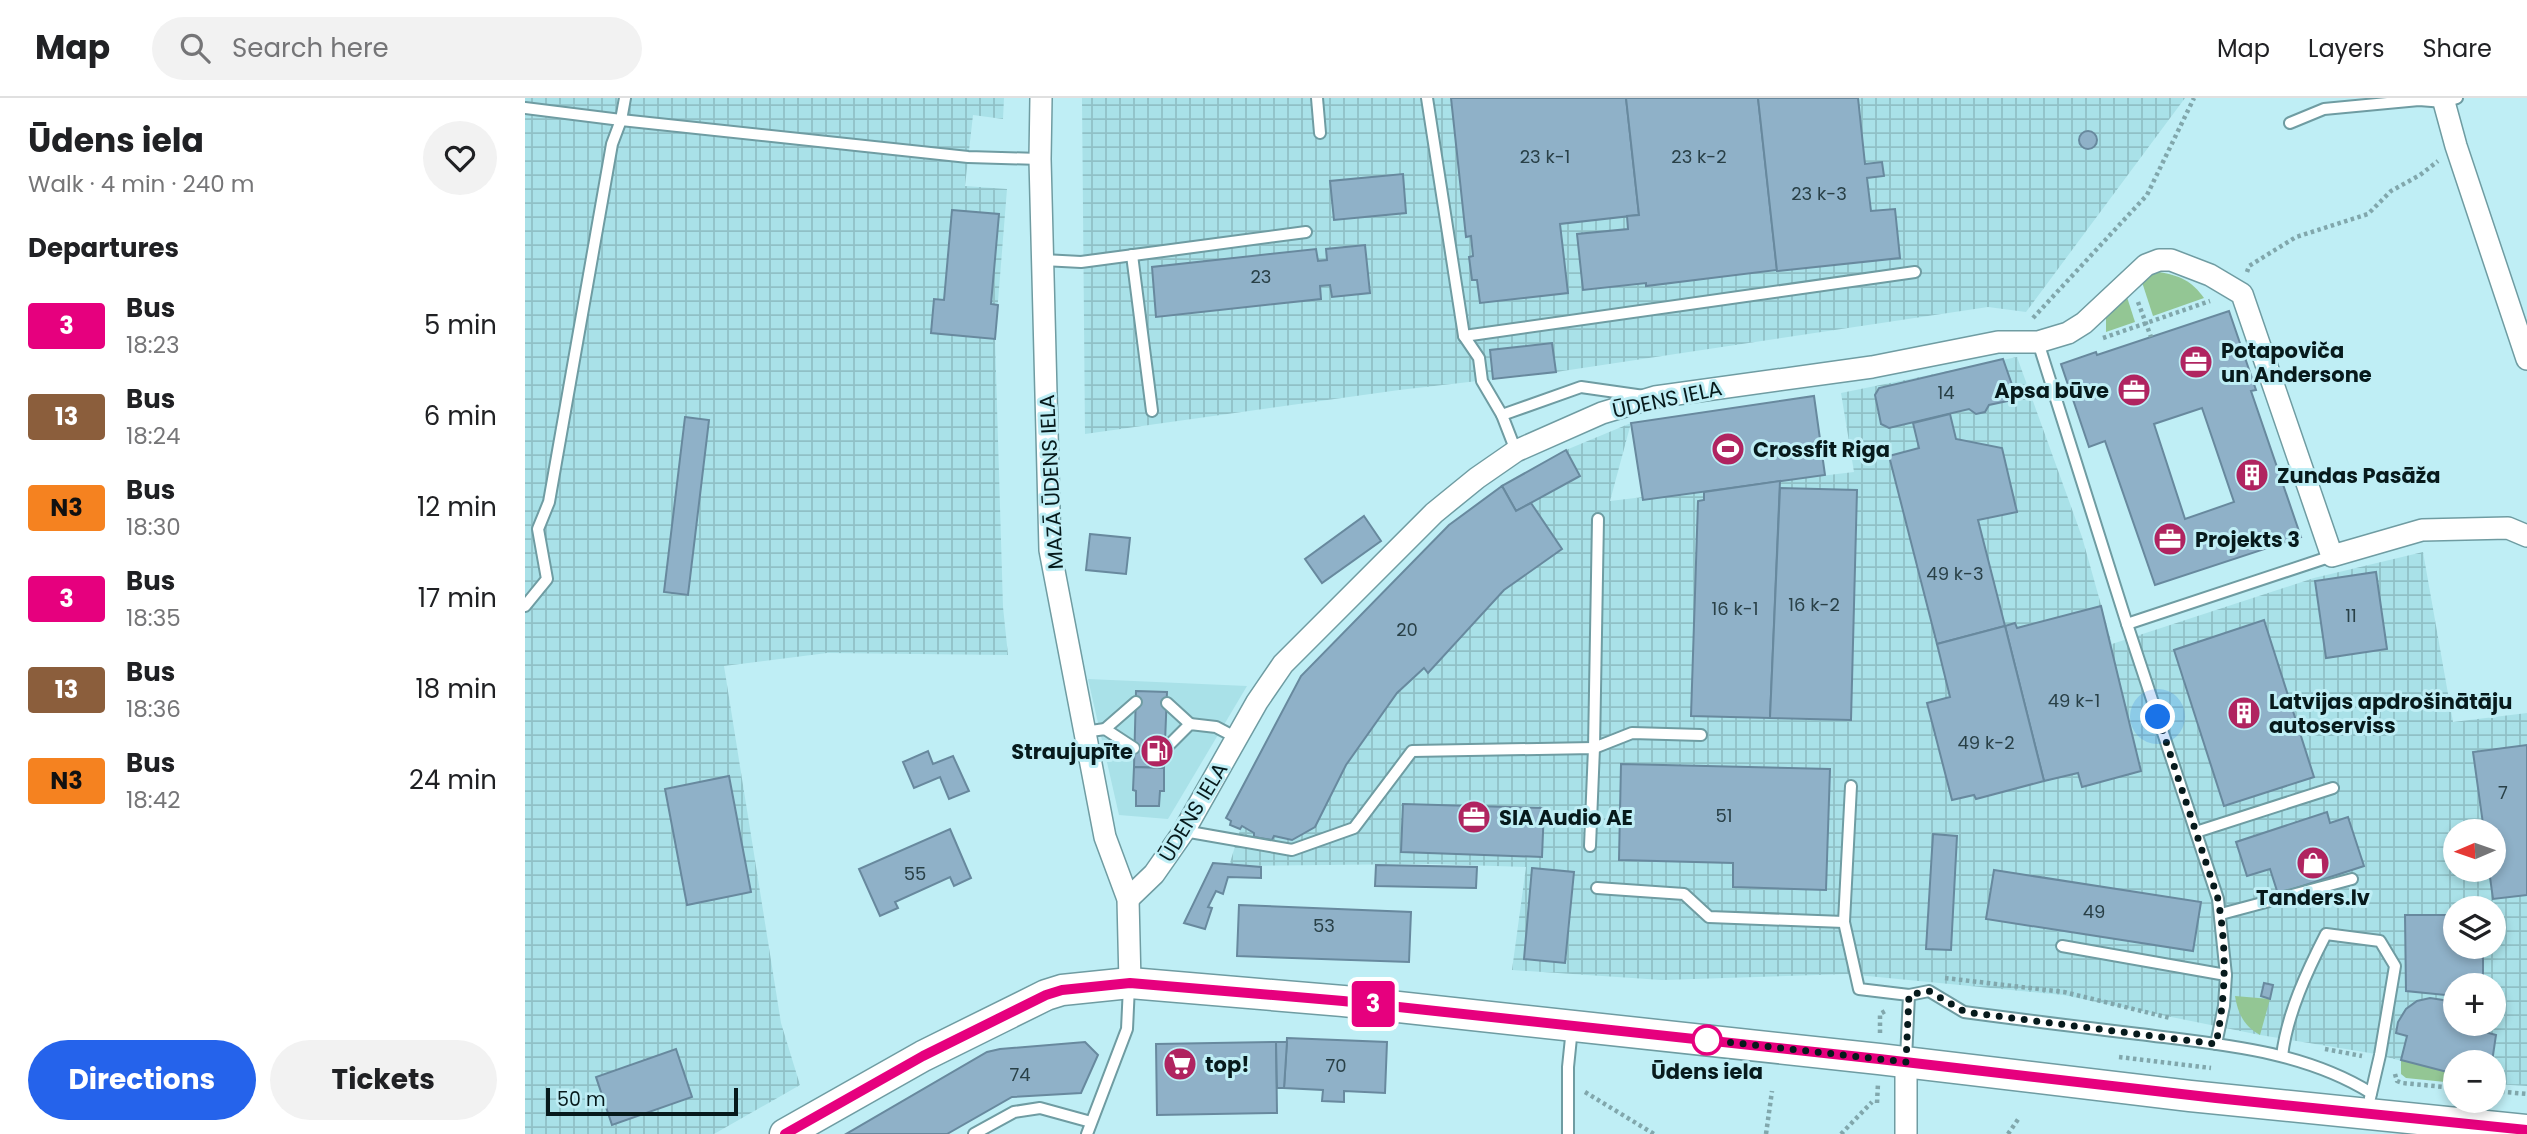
<!DOCTYPE html>
<html lang="en">
<head>
<meta charset="utf-8">
<style>
  :root { --surface:#fff; --page:#f2f2f2; --text:#202124; --muted:#757577; --line:#e0e0e0; --accent:#2563eb }
  body { margin:0; font-family:Poppins,sans-serif; background:var(--page); color:var(--text); height:100vh; display:flex; flex-direction:column; font-size:26px; white-space:nowrap }
  * { box-sizing:border-box; margin:0 }
  p { font-size:23px; color:var(--muted) }
  .icon { flex:none; width:38px; height:38px; fill:none; stroke:currentColor; stroke-width:2; stroke-linecap:round; stroke-linejoin:round }
  .map { position:relative; flex:1; overflow:hidden }
  .details { display:flex; flex-direction:column; background:var(--surface); width:525px }
  .details>* { flex:none }
  .badge { padding:0 14px; border-radius:5px; font-size:24px; line-height:46px }
  .needle { width:46px; rotate:268deg }
  .controls { position:absolute; left:1918px; top:721px; display:grid; gap:14px }
  .controls a { display:grid; place-items:center; width:63px; height:63px; border-radius:50%; background:var(--surface); box-shadow:0 4px 10px #0003; font-size:35px }
  .scale { position:absolute; left:21px; bottom:18px; width:192px; box-sizing:border-box; padding-left:7px; border:4px solid #071a1c; border-top:0; font-size:19px; line-height:24px; white-space:nowrap; color:#071a1c; -webkit-text-stroke:5px #bfeef5; paint-order:stroke }
  .you { position:absolute; width:35px; height:35px; margin:-18px; border:5px solid #fff; border-radius:50%; background:#1a73e8; box-shadow:0 0 0 10px #1a73e833 }
  .map>.badge { position:absolute; translate:-50% -50%; box-shadow:0 0 0 4px #fff }
  h2 { padding:0 28px; font-size:26px; line-height:63px }
  .round { display:grid; place-items:center; flex:none; width:74px; height:74px; border-radius:37px; background:var(--page) }
  .headline { display:flex; align-items:center; justify-content:space-between; height:119px; padding:0 28px }
  h1 { font-size:33px; font-weight:700; line-height:52px }
  .action { display:flex; gap:14px; margin-top:auto; padding:14px 28px }
  .action a { flex:1; height:80px; border-radius:42px; background:var(--accent); color:#fff; font-size:28px; font-weight:700; line-height:80px; text-align:center }
  .action a+a { background:var(--page); color:var(--text) }
  ul { padding:0; list-style:none }
  li { display:flex; align-items:center; gap:21px; height:91px; padding:0 28px }
  li div { flex:1 }
  li b { display:block; font-size:26px }
  li em { font-style:normal }
  li .badge { min-width:77px; font-weight:700; text-align:center }
  header { display:flex; align-items:center; gap:42px; box-sizing:border-box; height:98px; padding:0 35px; background:var(--surface); border-bottom:2px solid var(--line) }
  header strong { font-size:33px }
  nav { display:flex; gap:38px; margin-inline-start:auto; font-size:24px }
  .search { width:490px; height:63px; background:var(--page); display:flex; align-items:center; gap:18px; box-sizing:border-box; padding:0 24px; border-radius:38px; color:var(--muted); font-size:26px }
  main { display:flex; flex:1; min-height:0 }
  .map>svg:first-child { display:block }
  .built { fill:#a9e1e8 }
  .industrial { fill:url(#industrial-grid); fill-rule:evenodd }
  .green { fill:#93c694 }
  .building { fill:#8fb1c8; stroke:#68899e; stroke-width:2; fill-rule:evenodd }
  .lines { fill:none; stroke-linecap:round; stroke-linejoin:round }
  .service-casing { stroke:#6f9ca2; stroke-width:14 }
  .minor-casing { stroke:#6f9ca2; stroke-width:24 }
  .secondary-casing { stroke:#6f9ca2; stroke-width:33 }
  .path { stroke:#81a7ac; stroke-width:4.5; stroke-dasharray:3.5 3.5; stroke-linecap:butt }
  .service { stroke:#fff; stroke-width:10 }
  .minor { stroke:#fff; stroke-width:21 }
  .secondary { stroke:#fff; stroke-width:30 }
  .line-casing { stroke:#fff; stroke-width:16 }
  .line { stroke:#e6007e; stroke-width:10 }
  .walk { stroke:#071a1c; stroke-width:7; stroke-dasharray:0 12.6 }
  .stop-dot { fill:#fff; stroke:#e6007e; stroke-width:3.5 }
  .labels { text-anchor:middle; dominant-baseline:central; stroke-width:6; stroke-linejoin:round; paint-order:stroke }
  .number-label { font-size:18px; fill:#294047 }
  .poi-label { font-size:21px; font-weight:bold; fill:#071a1c; stroke:#bfeef5; text-anchor:start }
  .street-label { font-size:21px; fill:#071a1c; stroke:#bfeef5 }
  .stop-label { font-size:21px; font-weight:bold; fill:#071a1c; stroke:#bfeef5 }
</style>
</head>
<body>
<header>
<strong>Map</strong>
<div class="search"><svg class="icon" aria-label="search" viewBox="0 0 24 24"><circle cx="10" cy="10" r="6"/><path d="M15 15l6 6"/></svg>Search here</div>
<nav><a>Map</a><a>Layers</a><a>Share</a></nav>
</header>
<main>
<section class="details">
<div class="headline"><div><h1>Ūdens iela</h1><p>Walk · 4 min · 240 m</p></div><a class="round"><svg class="icon" aria-label="heart" viewBox="0 0 24 24"><path d="M12 20l-8-8c-3-5 5-10 8-4 3-6 11-1 8 4z"/></svg></a></div>
<h2>Departures</h2>
<ul>
<li><span class="badge" style="background:#e6007e;color:#fff">3</span><div><b>Bus</b><p>18:23</p></div><em>5 min</em></li>
<li><span class="badge" style="background:#8b5e3c;color:#fff">13</span><div><b>Bus</b><p>18:24</p></div><em>6 min</em></li>
<li><span class="badge" style="background:#f58220;color:#111">N3</span><div><b>Bus</b><p>18:30</p></div><em>12 min</em></li>
<li><span class="badge" style="background:#e6007e;color:#fff">3</span><div><b>Bus</b><p>18:35</p></div><em>17 min</em></li>
<li><span class="badge" style="background:#8b5e3c;color:#fff">13</span><div><b>Bus</b><p>18:36</p></div><em>18 min</em></li>
<li><span class="badge" style="background:#f58220;color:#111">N3</span><div><b>Bus</b><p>18:42</p></div><em>24 min</em></li>
</ul>
<div class="action"><a>Directions</a><a>Tickets</a></div>
</section>
<div class="map">
<svg width="2002" height="1036" viewBox="0 0 2002 1036">
  <defs>
    <pattern id="industrial-grid" width="8" height="8" patternUnits="userSpaceOnUse" patternTransform="scale(1.75)"><rect width="8" height="8" fill="#a9e1e8"/><path d="M0 4h8M4 0v8" fill="none" stroke="#90c0c6"/></pattern>
  </defs>
  <rect width="100%" height="100%" fill="#bfeef5"/>
  <path class="built" d="M563,581L722,588L643,721L594,717Z"/>
  <g class="industrial">
    <path d="M0,0H479L478,21L448,17L440,88L482,91L470,241L478,509L483,557L302,555L199,568L256,925L275,987L189,1036H0Z"/>
    <path d="M557,0H1660L1501,214L1463,209L1031,274L874,292L560,336Z"/>
    <path d="M1492,259L1557,439L1587,546L1789,480L1898,454L1928,624L2002,615V988L1969,986V964H1930V976L1845,955L1735,937L1538,897L1322,876L1137,882L987,872L1001,769L907,766L704,768L715,732L705,727L706,723L701,720L776,578L924,427L977,388L1041,352L1106,325L1085,403L1329,374L1316,295ZM1930,733H1969V772H1930ZM1930,810H1969V849H1930ZM1930,887H1969V926H1930Z"/>
  </g>
  <g class="green">
    <path d="M1633,174C1654,177 1667,183 1679,200L1628,218L1616,181L1622,176Z"/>
    <path d="M1601,196L1610,224L1581,234V214Z"/>
    <path d="M1710,898L1745,901L1735,937C1719,928 1713,916 1710,898Z"/>
    <path d="M1876,962L1930,976V985L1881,980L1876,976Z"/>
  </g>
  <g class="building">
    <path d="M926,0H1101L1114,117L1035,126L1043,195L955,205L952,182H947L944,159L948,158L946,138L941,139Z"/>
    <path d="M1101,0H1233L1252,172L1121,188V185L1058,192L1052,136L1103,131L1102,118L1114,117Z"/>
    <path d="M1233,0H1333L1340,66L1357,64L1359,78L1342,80L1346,113L1370,111L1375,160L1252,173Z"/>
    <circle cx="1563" cy="42" r="9"/>
    <path d="M878,76L881,115L809,122L805,83Z"/>
    <path d="M427,112L474,116L466,206L473,207L470,241L406,235L409,201L419,202Z"/>
    <path d="M840,147L845,195L807,199L805,187L795,188L796,201L631,219L627,169L791,151L793,163L802,162L801,151Z"/>
    <path d="M1704,213L1731,292L1726,293L1776,439L1630,487L1580,343L1564,349L1536,266L1571,254L1572,257ZM1677,310L1709,404L1660,421L1629,326Z"/>
    <path d="M1027,245L1031,274L968,281L965,252Z"/>
    <path d="M1478,261L1492,301L1464,307L1460,314L1451,316L1444,311L1364,330L1356,326L1350,297L1354,290Z"/>
    <path d="M1289,298L1300,377L1118,402L1106,325Z"/>
    <path d="M1425,316L1431,341L1477,350L1492,414L1453,422L1480,528L1412,546L1364,358L1394,350L1388,325Z"/>
    <path d="M160,319L184,322L163,497L139,494Z"/>
    <path d="M1041,352L1055,378L991,413L977,388Z"/>
    <path d="M1255,383L1245,620L1166,618L1173,403L1179,402V394Z"/>
    <path d="M977,388L991,413L1006,405L1037,451L979,492L903,575L899,570L872,595L821,667L790,729L767,742L749,738L747,742L729,739V735L717,728L715,731L705,727L706,723L701,720L776,578L924,427Z"/>
    <path d="M1255,390L1332,392L1326,622L1245,620Z"/>
    <path d="M839,418L856,443L797,485L780,461Z"/>
    <path d="M565,436L605,440L601,476L561,472Z"/>
    <path d="M1851,474L1862,551L1801,560L1790,483Z"/>
    <path d="M1576,508L1616,673L1557,689L1553,675L1519,683L1480,528L1490,525L1492,530Z"/>
    <path d="M1739,522L1789,679L1699,708L1649,552Z"/>
    <path d="M1480,528L1519,683L1451,701L1449,697L1427,702L1402,605L1425,599L1412,546Z"/>
    <path d="M611,593L642,594L639,670L609,669Z"/>
    <path d="M2002,647V797L1968,801L1964,772H1969V733H1959L1948,654Z"/>
    <path d="M403,653L408,666L428,658L444,693L424,701L415,679L389,690L378,664Z"/>
    <path d="M1096,666L1305,671L1301,792L1208,789V765L1094,762Z"/>
    <path d="M609,669L639,670V693H635L634,708H611V693L608,692Z"/>
    <path d="M204,678L226,794L162,807L140,691Z"/>
    <path d="M878,706L1019,710L1017,759L876,754Z"/>
    <path d="M1802,714L1805,725L1823,719L1839,768L1753,796L1745,771L1722,778L1711,744Z"/>
    <path d="M425,731L446,780L429,788L425,779L370,804L373,810L355,818L334,771Z"/>
    <path d="M1408,736L1432,738L1426,852L1401,851Z"/>
    <path d="M688,765L736,769V780L703,779L698,796L691,793L683,809L687,810L680,831L659,825Z"/>
    <path d="M851,767L952,769L951,790L850,788Z"/>
    <path d="M1007,770L1049,774L1040,865L999,861Z"/>
    <path d="M1469,772L1676,804L1668,853L1461,821Z"/>
    <path d="M714,807L886,814L884,864L712,858Z"/>
    <path d="M1880,817H1930V849H1958V887H1930V898L1881,893Z"/>
    <path d="M1739,885L1748,887L1745,901L1736,898Z"/>
    <path d="M1905,900L1918,902L1929,908L1930,926H1938V928L1971,937L1967,964H1930V976L1876,962L1882,938L1871,935L1873,924L1881,911L1892,903Z"/>
    <path d="M762,940L862,944L860,995L819,993V1004L797,1003L798,992L759,990Z"/>
    <path d="M560,944L573,957L556,995L487,999L422,1036H321L462,954L475,951Z"/>
    <path d="M751,944L752,1015L632,1017L631,946Z"/>
    <path d="M751,944H762L759,990H752Z"/>
    <path d="M151,951L167,999L87,1027L71,979Z"/>
  </g>
  <g class="lines">
    <defs>
      <g id="service">
        <path d="M792,0L795,35"/>
        <path d="M902,0L939,238L954,260L957,283L977,317"/>
        <path d="M0,10L96,22L443,59L515,61"/>
        <path d="M1765,25L1799,11L1894,2L1919,4L1932,0"/>
        <path d="M607,157L627,313"/>
        <path d="M518,162L556,164L781,134"/>
        <path d="M939,238L1390,174"/>
        <path d="M1513,244L1602,526L1693,801L1701,877L1699,908L1691,946"/>
        <path d="M991,353L977,317L1056,289L1119,298"/>
        <path d="M1073,421L1069,650L1107,635L1176,637"/>
        <path d="M0,508L22,481L13,431L24,404L87,46L96,22L100,0"/>
        <path d="M1602,526L1807,458"/>
        <path d="M642,605L665,626"/>
        <path d="M580,631L611,604"/>
        <path d="M559,634L580,631L609,650"/>
        <path d="M640,651L665,626L691,629L712,640"/>
        <path d="M1326,688L1319,824L1334,891L1384,897L1404,893L1439,914C1498,922 1556,929 1614,936C1693,946 1777,952 1846,995"/>
        <path d="M659,733L767,752L829,730L887,653L1069,650L1065,748"/>
        <path d="M1671,734L1808,690"/>
        <path d="M1072,790L1159,796L1184,819L1319,824"/>
        <path d="M1696,816L1827,781"/>
        <path d="M1537,848L1701,877"/>
        <path d="M1757,958C1762,916 1782,873 1801,836L1855,843L1870,868L1855,957L1845,1000"/>
        <path d="M1381,961L1384,897"/>
        <path d="M449,1036L489,1014L515,1010L566,1024"/>
        <path d="M562,1036L602,931L604,888"/>
        <path d="M1043,1036V969L1047,930"/>
      </g>
      <g id="minor">
        <path d="M516,0L515,61L525,452L580,739L603,801L605,885"/>
        <path d="M1919,4L1931,48L2002,261"/>
        <path d="M603,801L629,776L659,733L732,604L758,566L909,415L952,380L991,353L1077,315L1130,299L1347,269L1473,244H1513L1543,235L1559,225L1621,167L1634,162H1646L1685,177L1717,196L1807,458L1897,432L1983,430L2002,438"/>
        <path d="M1381,964V1036"/>
      </g>
      <path id="secondary" d="M260,1036L398,958L521,897L537,892L605,885L818,903L1354,961L1665,998L2002,1032"/>
    </defs>
    <use href="#service" class="service-casing"/>
    <use href="#minor" class="minor-casing"/>
    <use href="#secondary" class="secondary-casing"/>
    <g class="path">
      <path d="M1722,174L1724,168L1771,139L1843,116L1866,93L1895,77L1913,63"/>
      <path d="M1613,204L1626,239"/>
      <path d="M1508,220L1622,97L1669,0"/>
      <path d="M1578,240L1685,203"/>
      <path d="M1420,880L1539,894L1645,920"/>
      <path d="M1355,935V916L1362,912"/>
      <path d="M1800,951L1837,958"/>
      <path d="M1594,959L1686,970"/>
      <path d="M1870,976L1872,983L1877,985L1930,990"/>
      <path d="M1969,993L2002,996"/>
      <path d="M1060,994L1129,1036"/>
      <path d="M1352,1005L1353,985"/>
      <path d="M1241,1036L1247,993"/>
      <path d="M1316,1036L1347,1004"/>
      <path d="M1483,1036L1494,1020"/>
    </g>
    <use href="#service" class="service"/>
    <use href="#minor" class="minor"/>
    <use href="#secondary" class="secondary"/>
  </g>
  <g class="lines">
    <defs>
      <path id="line" d="M260,1036L398,958L521,897L537,892L605,885L818,903L1354,961L1691,1000L2002,1032"/>
    </defs>
    <use href="#line" class="line-casing"/>
    <use href="#line" class="line"/>
    <path class="walk" d="M1182,942L1175,941L1381,964L1384,897L1404,893L1440,914L1691,946C1701,896 1702,852 1693,801L1633,619"/>
  </g>
  <defs>
    <symbol id="office-disc" viewBox="-11 -11 22 22"><circle r="9.5" fill="#b02460" stroke="#bfeef5"/><path d="M-6-3h4V-5.5h4V-3h4V5H-6ZM-1-4.5V-3h2v-1.5ZM-6 0V1H6V0Z" fill="#fff"/></symbol>
    <symbol id="stadium-disc" viewBox="-11 -11 22 22"><circle r="9.5" fill="#b02460" stroke="#bfeef5"/><path d="M0-5a6.5 5 0 1 0 0 10a6.5 5 0 1 0 0-10ZM-3.5-1.8h7v3.6h-7Z" fill="#fff"/></symbol>
    <symbol id="building-disc" viewBox="-11 -11 22 22"><circle r="9.5" fill="#b02460" stroke="#bfeef5"/><path d="M-4-6H4V6H1V3H-1V6H-4ZM-2.5-4.3h1.7v1.8h-1.7ZM.8-4.3h1.7v1.8H.8ZM-2.5-1h1.7V.8h-1.7ZM.8-1h1.7V.8H.8Z" fill="#fff"/></symbol>
    <symbol id="fuel-disc" viewBox="-11 -11 22 22"><circle r="9.5" fill="#b02460" stroke="#bfeef5"/><path d="M-5.5-6h7V0h2V4h1.3V-2.5L3-4.5l.8-.8L6-3V5H2.5V1h-1V6h-7ZM-4.2-4.7v3.2H.2V-4.7Z" fill="#fff"/></symbol>
    <symbol id="shop-disc" viewBox="-11 -11 22 22"><circle r="9.5" fill="#b02460" stroke="#bfeef5"/><path d="M-5-2.5h2.3a2.7 3.5 0 0 1 5.4 0H5L5.5 6h-11ZM-1.5-2.5h3a1.5 2.3 0 0 0-3 0Z" fill="#fff"/></symbol>
    <symbol id="supermarket-disc" viewBox="-11 -11 22 22"><circle r="9.5" fill="#b02460" stroke="#bfeef5"/><path d="M-6-5.5h2.5l.6 2H6L4.5 2H-2.5L-4.4-4H-6ZM-1.5 3.2a1.3 1.3 0 1 0 .1 0ZM3 3.2a1.3 1.3 0 1 0 .1 0Z" fill="#fff"/></symbol>
  </defs>
  <g fill-rule="evenodd">
    <use href="#office-disc" x="1652" y="245" width="38" height="38"/>
    <use href="#office-disc" x="1590" y="273" width="38" height="38"/>
    <use href="#stadium-disc" x="1184" y="332" width="38" height="38"/>
    <use href="#building-disc" x="1708" y="358" width="38" height="38"/>
    <use href="#office-disc" x="1626" y="422" width="38" height="38"/>
    <use href="#building-disc" x="1700" y="596" width="38" height="38"/>
    <use href="#fuel-disc" x="613" y="634" width="38" height="38"/>
    <use href="#office-disc" x="930" y="700" width="38" height="38"/>
    <use href="#shop-disc" x="1769" y="746" width="38" height="38"/>
    <use href="#supermarket-disc" x="636" y="947" width="38" height="38"/>
  </g>
  <circle class="stop-dot" cx="1182" cy="942" r="14"/>
  <g class="labels">
    <g class="number-label">
      <text x="1020" y="58">23 k-1</text>
      <text x="1174" y="58">23 k-2</text>
      <text x="1294" y="95">23 k-3</text>
      <text x="736" y="178">23</text>
      <text x="1421" y="294">14</text>
      <text x="1430" y="475">49 k-3</text>
      <text x="1289" y="506">16 k-2</text>
      <text x="1210" y="510">16 k-1</text>
      <text x="1826" y="517">11</text>
      <text x="882" y="531">20</text>
      <text x="1549" y="602">49 k-1</text>
      <text x="1461" y="644">49 k-2</text>
      <text x="1978" y="694">7</text>
      <text x="1199" y="717">51</text>
      <text x="390" y="775">55</text>
      <text x="1569" y="813">49</text>
      <text x="799" y="827">53</text>
      <text x="811" y="967">70</text>
      <text x="495" y="976">74</text>
    </g>
    <g class="poi-label">
      <text x="1696" y="252">Potapoviča<tspan x="1696" dy="24">un Andersone</tspan></text>
      <text x="1584" y="292" text-anchor="end">Apsa būve</text>
      <text x="1228" y="351">Crossfit Riga</text>
      <text x="1752" y="377">Zundas Pasāža</text>
      <text x="1670" y="441">Projekts 3</text>
      <text x="1744" y="603">Latvijas apdrošinātāju<tspan x="1744" dy="24">autoserviss</tspan></text>
      <text x="608" y="653" text-anchor="end">Straujupīte</text>
      <text x="974" y="719">SIA Audio AE</text>
      <text x="1788" y="799" text-anchor="middle">Tanders.lv</text>
      <text x="680" y="966">top!</text>
    </g>
    <g class="street-label">
      <text transform="translate(1142 301) rotate(-12)">ŪDENS IELA</text>
      <text transform="translate(526 384) rotate(-93)">MAZĀ ŪDENS IELA</text>
      <text transform="translate(668 714) rotate(-59)">ŪDENS IELA</text>
    </g>
    <g class="stop-label">
      <text x="1182" y="973">Ūdens iela</text>
    </g>
  </g>
</svg>
<div class="controls">
<a><svg class="needle" viewBox="-14 -14 28 28"><path d="M0-13l5 13h-10z" fill="#e53935"/><path d="M0 13l5-13h-10z" fill="#757577"/></svg></a>
<a><svg class="icon" aria-label="layers" viewBox="0 0 24 24"><path d="M12 4l9 5-9 5-9-5zM3 14l9 5 9-5"/></svg></a>
<a>+</a>
<a>−</a>
</div>
<div class="scale">50 m</div>
<div class="you" style="left:1633px;top:619px"></div>
<b class="badge" style="left:848px;top:906px;background:#e6007e;color:#fff">3</b>
</div>
</main>
</body>
</html>
